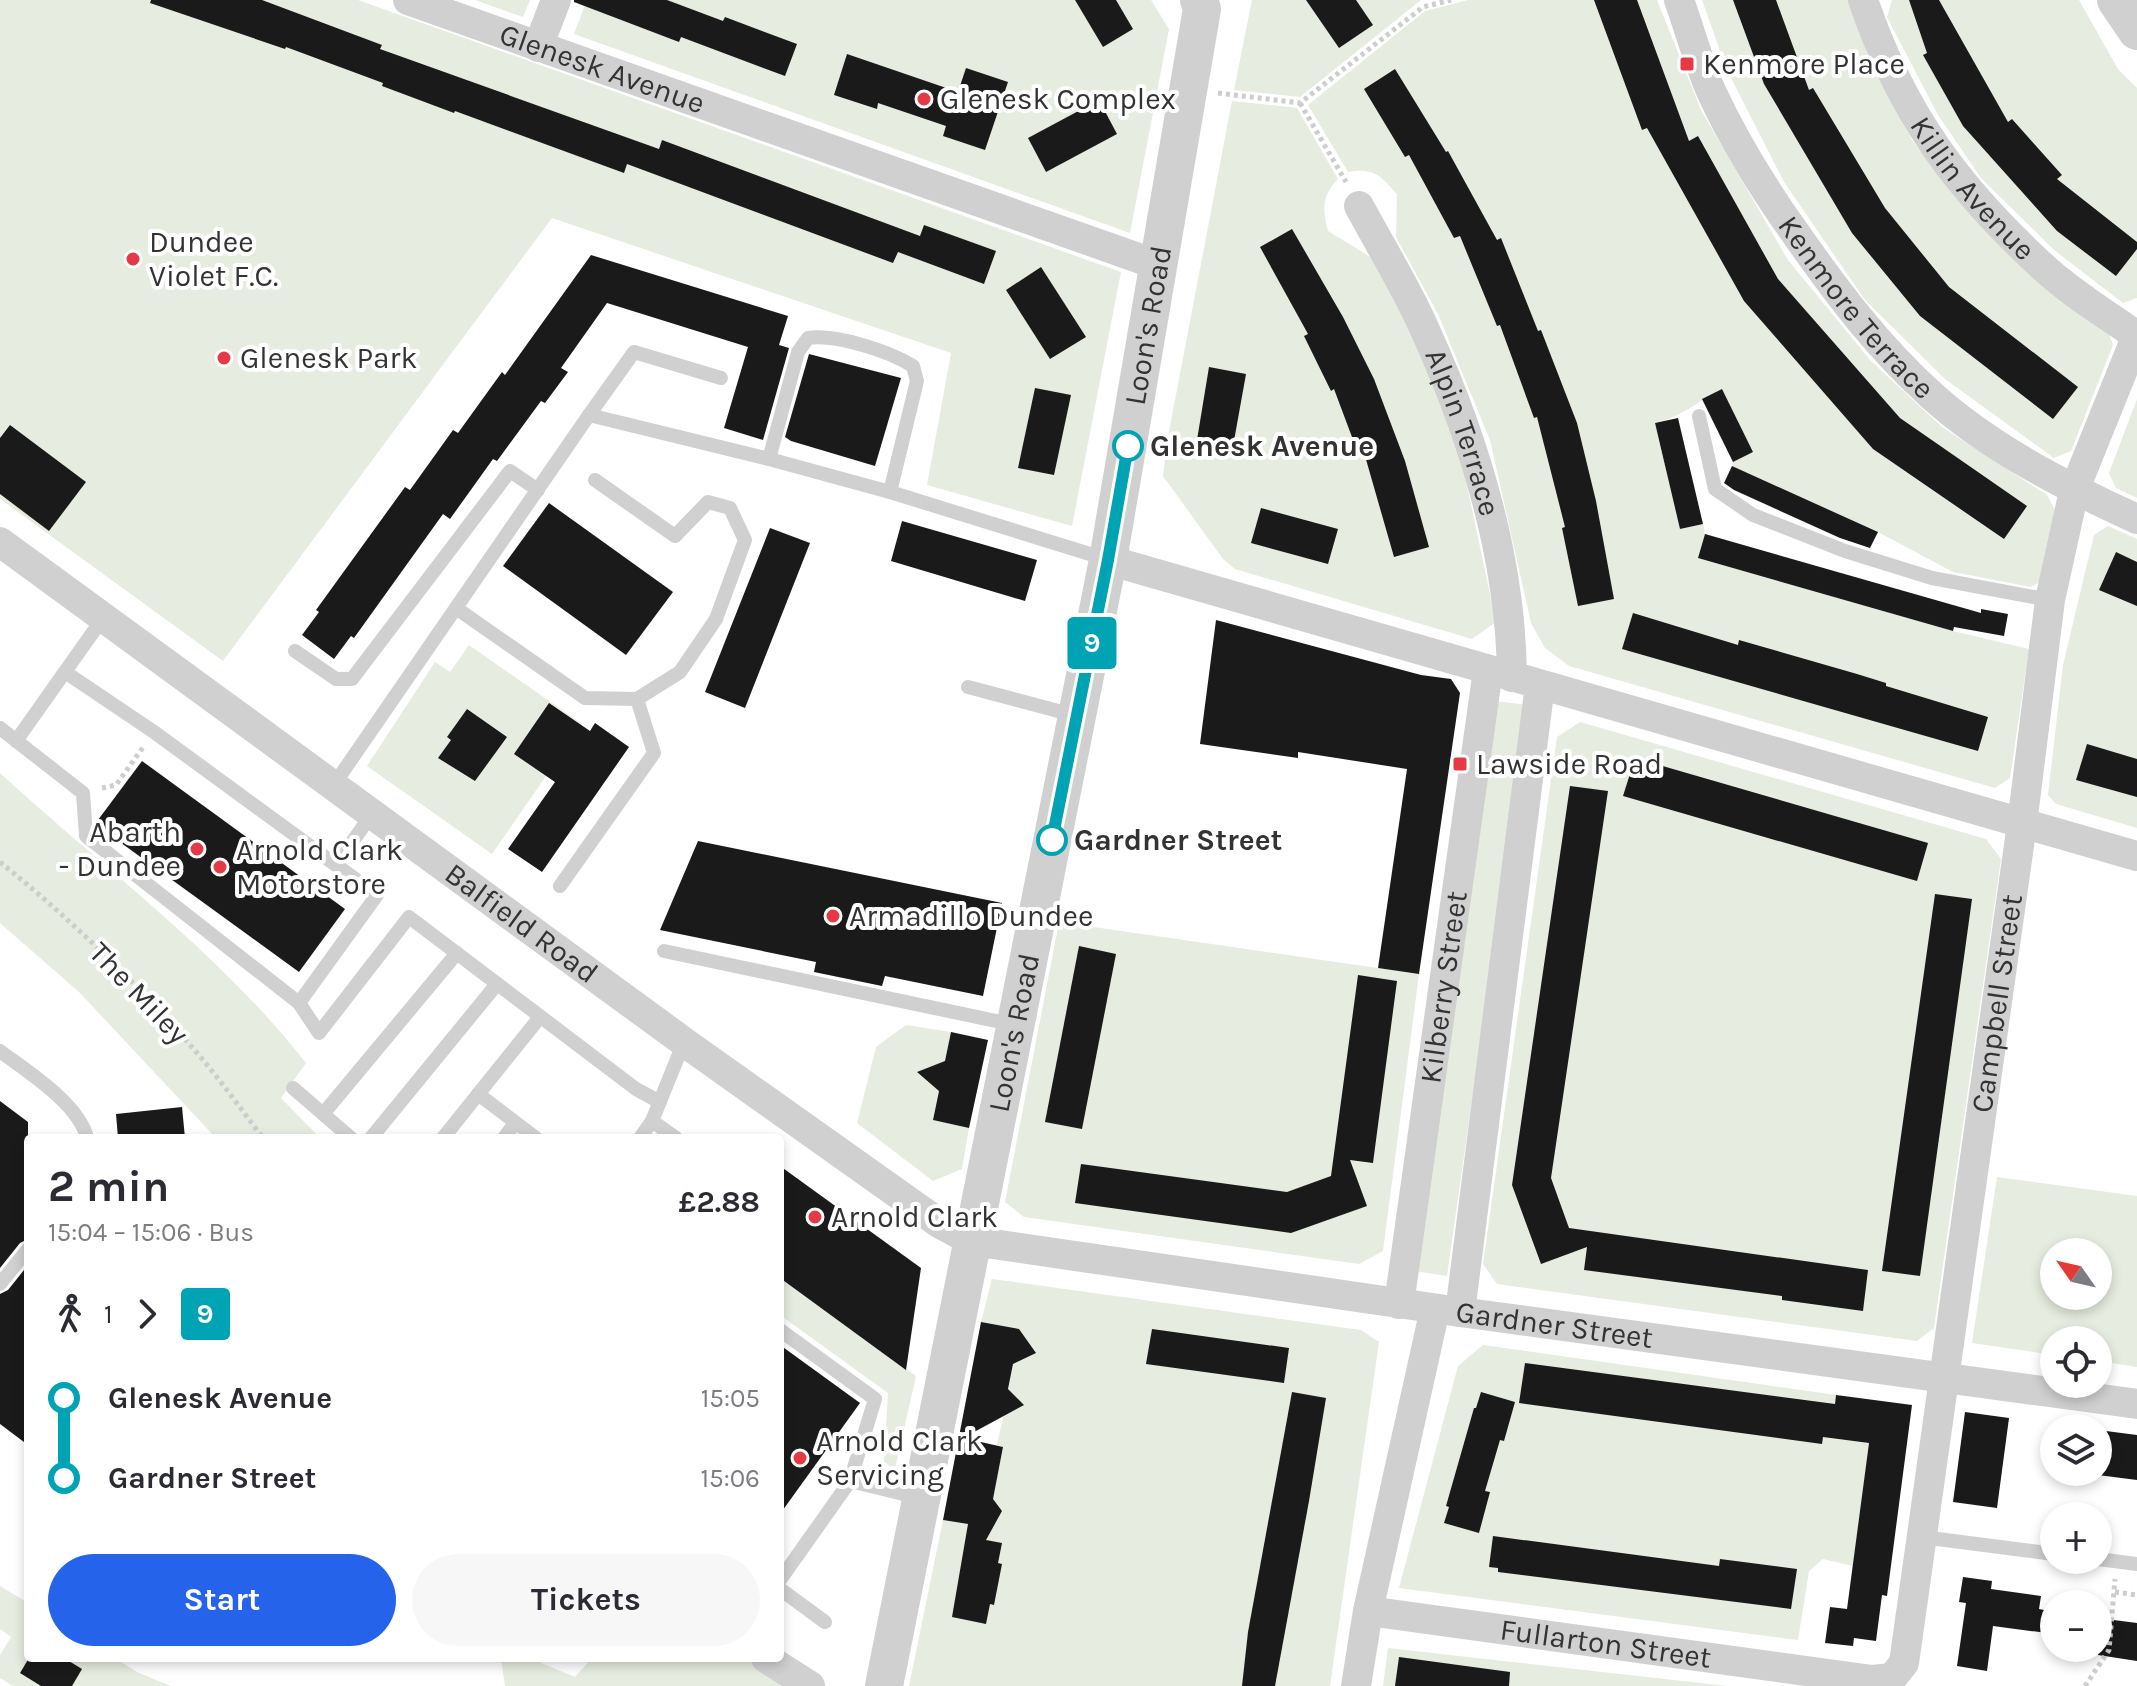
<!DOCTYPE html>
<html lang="en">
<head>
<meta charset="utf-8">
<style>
  :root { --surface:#fff; --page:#f7f7f7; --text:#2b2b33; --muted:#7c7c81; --accent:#2563eb }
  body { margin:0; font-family:Karla,sans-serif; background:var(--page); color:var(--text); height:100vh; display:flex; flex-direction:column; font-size:30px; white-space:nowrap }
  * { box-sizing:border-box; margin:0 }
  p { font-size:26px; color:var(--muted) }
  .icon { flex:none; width:44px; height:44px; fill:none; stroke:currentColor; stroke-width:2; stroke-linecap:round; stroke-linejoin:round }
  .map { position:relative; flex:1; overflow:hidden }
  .side { position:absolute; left:24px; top:1134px; width:760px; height:528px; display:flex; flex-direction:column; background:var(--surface); border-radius:8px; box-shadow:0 4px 12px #0003 }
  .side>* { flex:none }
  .badge { padding:0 16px; border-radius:6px; font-size:28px; line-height:52px }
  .needle { width:52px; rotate:304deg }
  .fabs { position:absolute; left:2040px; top:1238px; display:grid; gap:16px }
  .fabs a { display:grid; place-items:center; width:72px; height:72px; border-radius:50%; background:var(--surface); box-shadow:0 4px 12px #0003; font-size:40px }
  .map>.badge { position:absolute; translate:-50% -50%; box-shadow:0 0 0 4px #fff }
  .legs { display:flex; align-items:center; gap:12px; height:88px; padding:0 24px; font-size:26px }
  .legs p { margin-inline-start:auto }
  .headline { display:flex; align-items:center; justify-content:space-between; height:136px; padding:0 24px }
  h1 { font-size:44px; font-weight:700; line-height:60px }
  .button { display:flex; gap:16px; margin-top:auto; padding:16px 24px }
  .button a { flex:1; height:92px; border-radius:48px; background:var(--accent); color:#fff; font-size:32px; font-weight:700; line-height:92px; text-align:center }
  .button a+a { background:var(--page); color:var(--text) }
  ul { padding:0 24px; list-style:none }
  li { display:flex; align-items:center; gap:28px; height:80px; font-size:30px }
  li i { display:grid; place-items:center; width:12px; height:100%; margin:0 10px; background:currentColor }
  li i::after { content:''; width:20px; height:20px; margin:-10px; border:6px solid; border-radius:50%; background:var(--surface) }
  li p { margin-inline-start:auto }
  li:first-child i { background:linear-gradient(#0000 50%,currentColor 0) }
  li:last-child i { background:linear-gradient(currentColor 50%,#0000 0) }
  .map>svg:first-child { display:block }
  .green { fill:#e6ecdf; fill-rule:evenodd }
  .building { fill:#1a1a1a }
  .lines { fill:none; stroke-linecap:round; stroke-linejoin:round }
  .path { stroke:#cdcdcd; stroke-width:5; stroke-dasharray:4 4; stroke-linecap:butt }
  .service { stroke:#d0d0d0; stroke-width:14 }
  .minor { stroke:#d0d0d0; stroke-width:30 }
  .tertiary { stroke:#d0d0d0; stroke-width:38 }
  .line-1-casing { stroke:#fff; stroke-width:18 }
  .line-1 { stroke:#00a3b4; stroke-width:12 }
  .poi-dot { fill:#e63946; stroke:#fff; stroke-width:3 }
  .stop-1-dot { fill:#fff; stroke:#00a3b4; stroke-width:4 }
  .labels { text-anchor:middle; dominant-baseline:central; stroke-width:8; stroke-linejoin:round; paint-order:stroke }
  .poi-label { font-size:30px; fill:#333; stroke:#fff; text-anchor:start }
  .street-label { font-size:30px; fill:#333; stroke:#fff }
  .stop-label { font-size:30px; font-weight:bold; fill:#333; stroke:#fff; text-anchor:start }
</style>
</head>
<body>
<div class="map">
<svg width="2137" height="1686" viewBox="0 0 2137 1686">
  <rect width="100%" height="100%" fill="#fff"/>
  <g class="green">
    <path d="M0,0H358L1121,272L1072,526L927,485L951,353L552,218L223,661L0,499Z"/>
    <path d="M475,0H530L523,17Z"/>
    <path d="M587,0H1151L1169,29L1130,233L574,34Z"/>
    <path d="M1252,0H1421L1300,97L1234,90Z"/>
    <path d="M1468,0H1657L1701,110L1788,260L1870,360L1942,427L2047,495L2055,510L2041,581L2031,587L1953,572L1878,532L1732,466L1733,462L1753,452L1722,389C1696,402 1684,416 1655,423L1680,529L1703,524L1705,534L1698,558L1953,631L2029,649L2010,778L1995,788L1569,666L1545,648L1531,623L1490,440L1438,314L1396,237L1397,194C1381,176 1374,167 1348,172L1308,105L1425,11Z"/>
    <path d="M1702,0H1850L1869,60L1912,140L1955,197L2034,277L2108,330L2113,345L2071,451L2054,458L1945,379L1865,300L1784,182L1726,68Z"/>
    <path d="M1892,0H2079L2118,69L2137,88V298L2123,303L2054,250L1981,178L1938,115L1887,17Z"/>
    <path d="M1232,101L1297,108L1338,179C1322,196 1322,208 1328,231L1372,258L1409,324L1459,448L1496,622L1472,639L1235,569L1223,559L1163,476L1167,442Z"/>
    <path d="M2137,399V498L2116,488L2109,473Z"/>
    <path d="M2108,526L2137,539V828L2056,804L2048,795L2063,665L2094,535Z"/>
    <path d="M469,645L582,724L492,854L367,766L435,662L450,672Z"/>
    <path d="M1495,701L1528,705L1447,1276L1414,1271Z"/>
    <path d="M1580,722L1986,839L2001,859L1934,1328L1917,1341L1497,1284L1483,1264L1557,737Z"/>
    <path d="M0,773C103,868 219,952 306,1063L281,1098L320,1138H216L79,992L0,923Z"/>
    <path d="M1059,922L1419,974L1383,1251L1359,1264L1024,1217L1005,1202Z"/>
    <path d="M906,1025L951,1032L944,1068L932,1066L927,1068L925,1073L940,1084L933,1120L969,1128L962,1169L933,1181L857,1123L876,1047Z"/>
    <path d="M1997,1177L2137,1196V1367L2098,1361V1340H2054V1355L1972,1343ZM2054,1252H2098V1296H2054Z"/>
    <path d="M780,1278L916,1376L895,1469L884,1462L888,1393L780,1315Z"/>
    <path d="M992,1279L1361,1330L1379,1342L1330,1686H909L943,1520L982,1527L1000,1508L987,1503L994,1494L1003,1447L997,1445L1005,1408L1015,1410L1020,1404L1017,1398L1007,1396L1015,1355L1032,1351L1029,1343L1018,1341L1019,1329L981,1322Z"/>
    <path d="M1483,1345L1836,1395L1830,1438L1869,1443L1853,1566L1823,1559L1809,1571L1798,1640L1399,1588L1458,1366Z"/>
    <path d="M0,1586L28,1603V1658H115L137,1672L171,1686H13L0,1678V1655L11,1637L0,1629Z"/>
    <path d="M1388,1648L1727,1686H1383Z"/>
    <path d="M501,1658H529L575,1677L592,1658H745L787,1686H505Z"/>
  </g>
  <g class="building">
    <path d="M151,0H262L382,45L380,49L659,149L662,140L920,236L924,225L996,251L984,284L898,252L893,263L627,164L624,173L455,111L454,113L382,86L383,83L286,47L285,49L150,3Z"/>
    <path d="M574,0H667L723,21L725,17L797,44L785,76L681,37L679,42L574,2Z"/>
    <path d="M1075,0H1116L1133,29L1103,47Z"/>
    <path d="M1306,0H1356L1373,25L1339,48Z"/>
    <path d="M1594,0H1637L1689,141L1698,136L1778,279L1900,418L2027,506L2004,539L1873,449L1744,301L1647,128L1642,130Z"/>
    <path d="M1733,0H1776L1809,90L1813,88L1885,208L1949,287L2078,387L2053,419L1920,316L1852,233L1764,84Z"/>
    <path d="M1909,0H1939L2008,122L2012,119L2062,175L2057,179L2137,242V249L2116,276L2057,231L1963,126L1923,55L1927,53Z"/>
    <path d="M847,54L958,92L966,68L1008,82L985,150L943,136L946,126L878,103L877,109L834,95Z"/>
    <path d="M1395,69L1446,152L1448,151L1497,240L1501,238L1538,331L1541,330L1577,423L1596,501L1614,599L1578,606L1562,528L1565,527L1537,417L1534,418L1500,325L1497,326L1460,236L1454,238L1409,155L1405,157L1364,89Z"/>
    <path d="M1099,100L1117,134L1046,172L1028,138Z"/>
    <path d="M1292,229L1343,317L1374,379L1405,461L1429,547L1394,557L1361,442L1358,453L1334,389L1331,391L1304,336L1308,334L1260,247Z"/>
    <path d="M591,255L788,316L779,345L789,348L763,440L724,428L748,347L607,303L561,368L568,372L545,403L541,401L497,461L493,459L450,519L443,514L354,638L351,636L334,659L302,635L319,612L316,610L405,487L410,490L453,430L458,433L502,372L505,375Z"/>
    <path d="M1041,267L1086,337L1050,359L1006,290Z"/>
    <path d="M809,354L901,378L875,466L791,441L785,437Z"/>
    <path d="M1209,367L1246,374L1232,452L1196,446Z"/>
    <path d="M1035,388L1071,395L1054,475L1018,468Z"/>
    <path d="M1722,389L1753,452L1733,462L1702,399Z"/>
    <path d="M1678,418L1703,524L1680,529L1655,423Z"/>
    <path d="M10,425L86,482L49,531L0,494V438Z"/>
    <path d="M1732,466L1878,532L1870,548L1840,538L1734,490L1724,483Z"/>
    <path d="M549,503L673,592L626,655L503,566Z"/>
    <path d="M1261,508L1338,529L1328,564L1251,543Z"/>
    <path d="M902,521L1037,560L1025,601L891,561Z"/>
    <path d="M770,528L810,543L745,708L705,692Z"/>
    <path d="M1705,534L1981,613V609L2008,614L2004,636L1954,627L1953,631L1698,558Z"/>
    <path d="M2116,552L2137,562V606L2099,590Z"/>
    <path d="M1633,613L1738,645L1739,640L1857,674L1886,683V686L1988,717L1978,751L1622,649Z"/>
    <path d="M1216,620L1421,675L1451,679L1460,693L1419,974L1378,968L1407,769L1298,752V758L1200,744Z"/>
    <path d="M549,703L590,731L595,723L629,747L542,872L508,849L555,782L514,754Z"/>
    <path d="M467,709L507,737L475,781L438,758L451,740L447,737Z"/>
    <path d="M2087,744L2137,759V797L2076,780Z"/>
    <path d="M1635,758L1928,843L1917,881L1623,796Z"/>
    <path d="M142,761L345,909L299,972L95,824Z"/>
    <path d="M1570,786L1608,791L1551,1178L1569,1228L1868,1270L1863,1311L1782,1300V1296L1584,1270L1587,1247L1541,1264L1512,1185Z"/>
    <path d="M698,841L1002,903L983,996L885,976L882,986L814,972L816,962L660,930Z"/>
    <path d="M1935,894L1972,899L1920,1276L1882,1271Z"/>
    <path d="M1079,946L1116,954L1082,1129L1045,1122Z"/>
    <path d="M1358,975L1397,981L1373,1163L1350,1160L1367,1206L1291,1233L1075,1203L1081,1164L1287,1192L1331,1176Z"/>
    <path d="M951,1032L988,1040L969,1128L933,1120L939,1091L917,1072L945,1061Z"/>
    <path d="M0,1101L28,1122V1239L20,1243L0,1268Z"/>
    <path d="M182,1107L185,1138H118L116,1114Z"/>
    <path d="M780,1166L921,1268L906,1370L780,1278Z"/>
    <path d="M28,1265V1445L0,1424V1294L8,1290Z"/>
    <path d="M981,1322L1019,1329L1036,1353L1013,1364L1008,1389L1024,1405L963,1438L1003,1447L993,1499L1002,1511L986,1540L1002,1543L998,1563L1002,1564L994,1605L990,1604L986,1624L952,1617L968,1524L943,1520Z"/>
    <path d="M1152,1329L1289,1348L1284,1383L1146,1364Z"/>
    <path d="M780,1345L860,1403L780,1514Z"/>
    <path d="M1525,1363L1835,1404L1836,1395L1912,1405L1887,1596L1882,1595L1876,1641L1854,1638L1853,1646L1825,1643L1830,1607L1847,1609L1869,1443L1823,1437L1822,1444L1519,1403Z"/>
    <path d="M1292,1392L1326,1398L1309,1501L1275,1686H1242L1248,1632Z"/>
    <path d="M1481,1392L1515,1402L1504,1441L1500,1440L1485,1491L1490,1492L1479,1533L1444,1523L1449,1507L1446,1506L1474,1408H1476Z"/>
    <path d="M1965,1412L2009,1418L1997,1508L1953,1502Z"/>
    <path d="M2098,1430L2137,1435V1480L2098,1475Z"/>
    <path d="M1493,1536L1719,1566L1720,1559L1797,1569L1791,1609L1498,1572V1568L1489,1567Z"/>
    <path d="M1963,1577L1992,1581L1991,1589L2041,1596L2039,1609L2054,1612V1634L1993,1626L1987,1671L1957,1666L1966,1603L1959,1602Z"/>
    <path d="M2098,1618L2137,1623V1661L2098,1655Z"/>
    <path d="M1399,1657L1510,1672L1509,1686H1395Z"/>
    <path d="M29,1658H64L82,1669L72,1686H41L20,1673Z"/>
  </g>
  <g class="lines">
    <g class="path">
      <path d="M1218,93L1300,103L1423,7L1451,0"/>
      <path d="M1300,103L1346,182"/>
      <path d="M102,788L116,785L144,746"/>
      <path d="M0,862C73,921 142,988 203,1060C224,1085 243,1112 263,1138"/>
      <path d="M2115,1592L2137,1595"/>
      <path d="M2085,1686L2109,1650L2115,1579"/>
    </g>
    <g class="service">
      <path d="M589,415L634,352L721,378"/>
      <path d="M1699,416L1715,489L1753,515L1845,551L1932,578L2050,600"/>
      <path d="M769,459L798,352L808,338C836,334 889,351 913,366L917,381L890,492"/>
      <path d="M456,608L585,698L637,699L680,672L716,619L745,540L730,508L708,502L675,536L595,480"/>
      <path d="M295,651L336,679H352L510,471L538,490"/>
      <path d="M65,672L154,732L377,895L299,1003"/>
      <path d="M968,687L1077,716"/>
      <path d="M0,728L83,793L86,836L299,1003L319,1033L409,917L636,1089L660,1102"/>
      <path d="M16,741L103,618"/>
      <path d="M333,786L589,415L769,459L890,492L1106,559"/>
      <path d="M336,865L372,814"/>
      <path d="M560,886L654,753L637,699"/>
      <path d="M664,951L1015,1025"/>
      <path d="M0,1051C28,1072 79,1104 87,1138"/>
      <path d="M293,1088L351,1138"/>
      <path d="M478,1094L536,1138"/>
      <path d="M323,1114L457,953"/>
      <path d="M652,1121L676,1138"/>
      <path d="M371,1138L497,984"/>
      <path d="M443,1138L540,1017"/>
      <path d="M504,1138L515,1123"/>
      <path d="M640,1138L652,1121L684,1042"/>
      <path d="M0,1284L28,1249"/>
      <path d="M780,1330L875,1399L850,1481L780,1580"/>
      <path d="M850,1481L920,1498"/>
      <path d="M1922,1537L2054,1554"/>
      <path d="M2098,1559L2137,1564"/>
      <path d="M780,1589L825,1622"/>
    </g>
    <g class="minor">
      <path id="s1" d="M408,0L1158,265"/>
      <path id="s2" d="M1679,0C1690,30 1698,62 1711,91C1735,143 1765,191 1798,237C1838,294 1879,348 1930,394C1989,448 2065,486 2137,519"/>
      <path id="s3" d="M1863,0C1901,112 1956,187 2043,267C2071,293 2106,314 2137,336"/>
      <path d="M538,47L556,0"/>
      <path id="s4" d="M1359,206C1381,247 1406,287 1425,330C1474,438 1511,558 1512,677"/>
      <path id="s5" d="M0,542L684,1042L939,1223L972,1241L1460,1312L2137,1404"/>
      <path d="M1108,560L2137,856"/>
      <path id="s6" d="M1399,1304L1488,670"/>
      <path d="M1460,1312L1540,685"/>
      <path id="s7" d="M1368,1611L1872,1680L1892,1678L1904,1663L2022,824L2050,600L2074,491L2137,335"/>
      <path d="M766,1658L810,1686"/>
      <path d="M1356,1686L1368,1611L1435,1309"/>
    </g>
    <g class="tertiary">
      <path d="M2116,0L2137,31"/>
      <path id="s8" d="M884,1686L1108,560L1202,9L1199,0"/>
    </g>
  </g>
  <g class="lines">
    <defs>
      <path id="line-1" d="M1052,840L1108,560L1128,446"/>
    </defs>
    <use href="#line-1" class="line-1-casing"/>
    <use href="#line-1" class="line-1"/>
  </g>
  <g class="poi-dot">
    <rect x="1679" y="56" width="16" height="16" rx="4"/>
    <circle cx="924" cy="99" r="8"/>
    <circle cx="133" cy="259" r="8"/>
    <circle cx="224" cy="358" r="8"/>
    <rect x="1452" y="756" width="16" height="16" rx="4"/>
    <circle cx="197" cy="849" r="8"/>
    <circle cx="220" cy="867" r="8"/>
    <circle cx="833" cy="916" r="8"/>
    <circle cx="815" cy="1217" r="8"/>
    <circle cx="800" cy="1458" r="8"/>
  </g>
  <g class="stop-1-dot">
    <circle cx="1128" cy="446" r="14"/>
    <circle cx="1052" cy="840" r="14"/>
  </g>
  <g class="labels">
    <g class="poi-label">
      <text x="1703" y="64">Kenmore Place</text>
      <text x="940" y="99">Glenesk Complex</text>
      <text x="149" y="242">Dundee<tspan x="149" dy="34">Violet F.C.</tspan></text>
      <text x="240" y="358">Glenesk Park</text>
      <text x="1476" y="764">Lawside Road</text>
      <text x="181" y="832" text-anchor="end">Abarth<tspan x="181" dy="34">- Dundee</tspan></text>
      <text x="236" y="850">Arnold Clark<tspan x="236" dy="34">Motorstore</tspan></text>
      <text x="849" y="916">Armadillo Dundee</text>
      <text x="831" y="1217">Arnold Clark</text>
      <text x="816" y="1441">Arnold Clark<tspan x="816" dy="34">Servicing</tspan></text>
    </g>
    <g class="street-label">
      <text stroke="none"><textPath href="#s1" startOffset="206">Glenesk Avenue</textPath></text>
      <text stroke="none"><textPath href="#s3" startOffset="220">Killin Avenue</textPath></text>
      <text stroke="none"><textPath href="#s2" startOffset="358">Kenmore Terrace</textPath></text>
      <text stroke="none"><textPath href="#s8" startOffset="1386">Loon's Road</textPath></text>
      <text stroke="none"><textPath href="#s4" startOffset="250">Alpin Terrace</textPath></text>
      <text stroke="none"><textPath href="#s5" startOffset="646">Balfield Road</textPath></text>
      <text stroke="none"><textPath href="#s6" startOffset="320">Kilberry Street</textPath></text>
      <text transform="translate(139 993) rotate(46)">The Miley</text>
      <text stroke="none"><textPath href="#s7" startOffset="1214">Campbell Street</textPath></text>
      <text stroke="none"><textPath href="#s8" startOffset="666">Loon's Road</textPath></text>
      <text stroke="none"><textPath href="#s5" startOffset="1786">Gardner Street</textPath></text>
      <text stroke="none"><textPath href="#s7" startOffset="240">Fullarton Street</textPath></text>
    </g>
    <g class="stop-label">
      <text x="1150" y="446">Glenesk Avenue</text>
      <text x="1074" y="840">Gardner Street</text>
    </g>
  </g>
</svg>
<div class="fabs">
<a><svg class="needle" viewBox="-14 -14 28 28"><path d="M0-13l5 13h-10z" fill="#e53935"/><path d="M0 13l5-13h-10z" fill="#7c7c81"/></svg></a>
<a><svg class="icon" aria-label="locate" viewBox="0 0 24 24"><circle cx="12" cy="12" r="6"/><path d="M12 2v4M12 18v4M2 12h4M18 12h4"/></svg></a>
<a><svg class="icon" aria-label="layers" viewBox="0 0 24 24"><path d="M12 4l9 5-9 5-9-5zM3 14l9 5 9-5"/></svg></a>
<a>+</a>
<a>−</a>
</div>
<b class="badge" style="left:1092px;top:643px;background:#00a3b4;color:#fff">9</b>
<section class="side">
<div class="headline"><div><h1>2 min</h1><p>15:04 – 15:06 · Bus</p></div><b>£2.88</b></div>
<div class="legs"><svg class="icon" aria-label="walk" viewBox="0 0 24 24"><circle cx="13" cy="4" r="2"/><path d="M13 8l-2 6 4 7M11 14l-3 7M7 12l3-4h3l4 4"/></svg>1<svg class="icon" aria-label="forward" viewBox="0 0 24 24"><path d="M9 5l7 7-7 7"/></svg><b class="badge" style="background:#00a3b4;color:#fff">9</b></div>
<ul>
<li><i style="color:#00a3b4"></i><b>Glenesk Avenue</b><p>15:05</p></li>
<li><i style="color:#00a3b4"></i><b>Gardner Street</b><p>15:06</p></li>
</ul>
<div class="button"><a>Start</a><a>Tickets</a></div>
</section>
</div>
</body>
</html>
